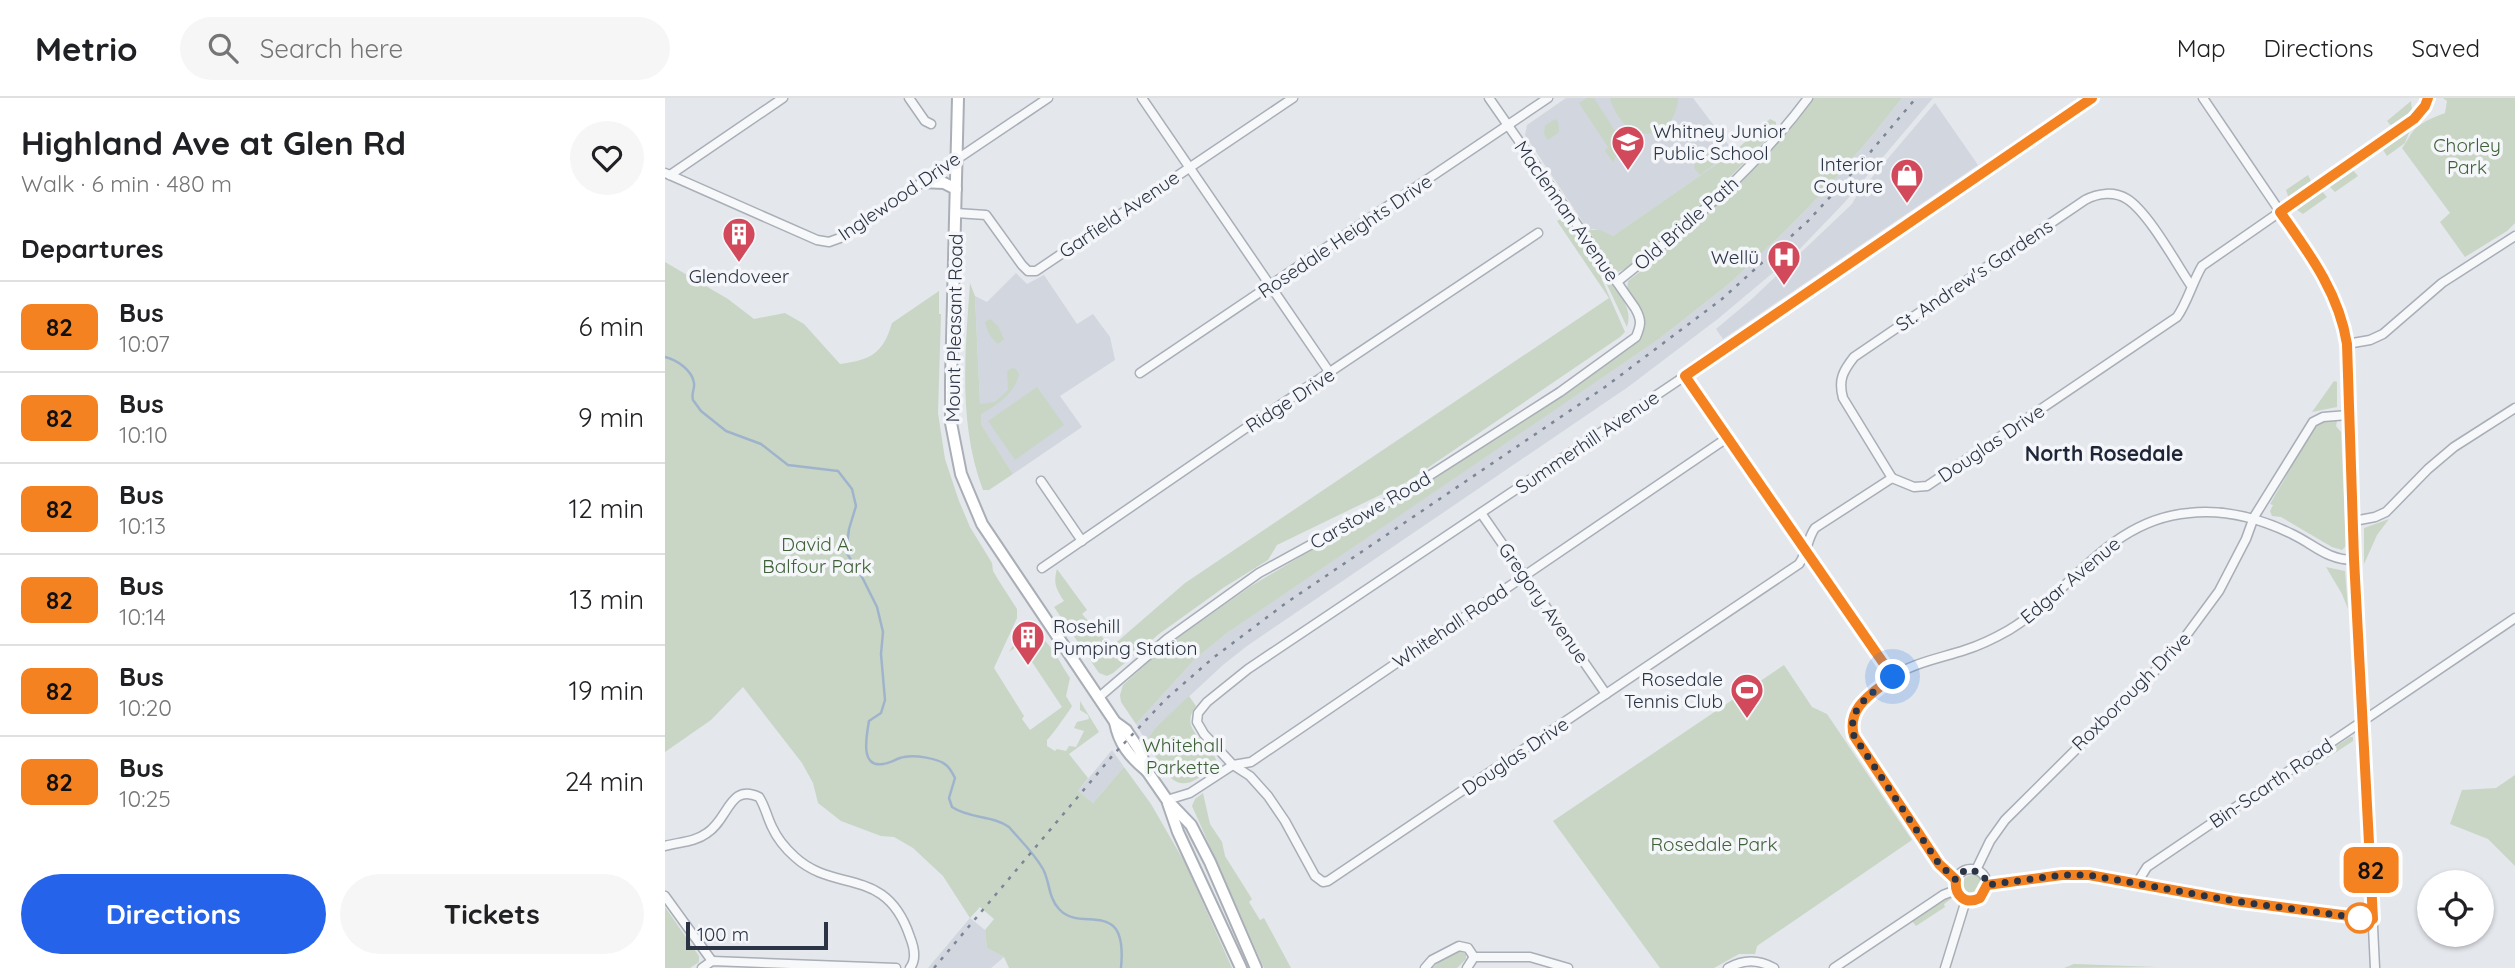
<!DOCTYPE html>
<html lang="en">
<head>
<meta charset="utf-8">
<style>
  :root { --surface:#fff; --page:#f6f6f6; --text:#202124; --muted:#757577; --line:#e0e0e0; --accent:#2563eb }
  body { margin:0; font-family:Quicksand,sans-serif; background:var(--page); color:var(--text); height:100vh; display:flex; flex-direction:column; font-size:26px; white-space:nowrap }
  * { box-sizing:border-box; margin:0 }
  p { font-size:23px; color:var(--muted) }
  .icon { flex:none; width:38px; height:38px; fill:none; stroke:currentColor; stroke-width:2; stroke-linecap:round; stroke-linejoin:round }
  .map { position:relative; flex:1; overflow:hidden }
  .panel { display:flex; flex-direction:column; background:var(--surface); width:665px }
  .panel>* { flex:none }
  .badge { padding:0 14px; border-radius:10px; font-size:24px; line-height:46px }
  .buttons { position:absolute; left:1752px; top:772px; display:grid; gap:14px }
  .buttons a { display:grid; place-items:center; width:77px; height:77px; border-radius:50%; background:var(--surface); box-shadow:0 2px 5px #0004; font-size:35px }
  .scale { position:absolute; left:21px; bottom:18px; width:142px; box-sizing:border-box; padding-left:7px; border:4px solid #2b3445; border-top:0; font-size:19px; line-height:24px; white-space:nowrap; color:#2b3445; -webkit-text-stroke:5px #f4f6f9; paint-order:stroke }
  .you { position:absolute; width:35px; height:35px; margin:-18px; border:5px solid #fff; border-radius:50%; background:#1a73e8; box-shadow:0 0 0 10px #1a73e833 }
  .map>.badge { position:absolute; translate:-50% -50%; box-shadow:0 0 0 4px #fff }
  h2 { padding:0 21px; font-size:26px; line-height:63px }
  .round { display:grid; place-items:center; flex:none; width:74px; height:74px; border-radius:37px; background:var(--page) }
  .headline { display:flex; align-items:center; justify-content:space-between; height:119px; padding:0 21px }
  h1 { font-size:33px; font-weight:800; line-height:52px }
  .button { display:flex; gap:14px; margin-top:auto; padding:14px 21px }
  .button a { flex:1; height:80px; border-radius:42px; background:var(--accent); color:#fff; font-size:28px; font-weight:800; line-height:80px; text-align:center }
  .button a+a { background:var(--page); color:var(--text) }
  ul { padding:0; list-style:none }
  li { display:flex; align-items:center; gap:21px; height:91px; padding:0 21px; border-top:2px solid var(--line) }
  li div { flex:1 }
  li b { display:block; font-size:26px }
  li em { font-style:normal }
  li .badge { min-width:77px; font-weight:700; text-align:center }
  header { display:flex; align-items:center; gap:42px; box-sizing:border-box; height:98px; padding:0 35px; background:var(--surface); border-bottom:2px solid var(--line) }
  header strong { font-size:33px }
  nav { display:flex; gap:38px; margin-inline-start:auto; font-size:24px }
  .search { width:490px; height:63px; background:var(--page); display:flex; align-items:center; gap:18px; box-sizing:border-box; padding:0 24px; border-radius:38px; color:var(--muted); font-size:26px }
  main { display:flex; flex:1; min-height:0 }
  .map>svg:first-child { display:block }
  .built { fill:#d2d6de }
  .green { fill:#c9d6c5 }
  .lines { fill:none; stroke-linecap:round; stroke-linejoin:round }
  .stream { stroke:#9fb4cc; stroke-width:2.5 }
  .minor-casing { stroke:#a9aeb7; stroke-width:11 }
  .secondary-casing { stroke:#a9aeb7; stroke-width:14 }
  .minor { stroke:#f7f8fa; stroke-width:8 }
  .secondary { stroke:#fff; stroke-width:10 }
  .rail { stroke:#7d8696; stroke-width:2.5; stroke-dasharray:3.5 7; stroke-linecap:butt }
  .line-casing { stroke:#fff; stroke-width:16 }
  .line { stroke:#f58220; stroke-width:10 }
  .walk { stroke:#2b3445; stroke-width:7; stroke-dasharray:0 12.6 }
  .stop-dot { fill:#fff; stroke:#f58220; stroke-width:3.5 }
  .labels { text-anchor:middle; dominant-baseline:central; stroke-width:7; stroke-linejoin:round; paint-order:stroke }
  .poi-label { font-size:19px; fill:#2b3445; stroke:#f4f6f9; text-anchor:end }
  .park-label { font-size:19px; fill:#3f6138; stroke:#f4f6f9 }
  .street-label { font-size:19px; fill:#2b3445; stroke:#f4f6f9 }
  .neighbourhood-label { font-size:21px; font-weight:bold; fill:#1d2536; stroke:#f4f6f9 }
</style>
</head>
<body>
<header>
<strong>Metrio</strong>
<div class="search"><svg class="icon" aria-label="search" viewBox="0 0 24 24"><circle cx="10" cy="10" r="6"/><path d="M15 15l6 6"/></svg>Search here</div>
<nav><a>Map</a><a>Directions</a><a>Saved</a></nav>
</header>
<main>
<section class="panel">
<div class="headline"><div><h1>Highland Ave at Glen Rd</h1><p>Walk · 6 min · 480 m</p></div><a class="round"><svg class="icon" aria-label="heart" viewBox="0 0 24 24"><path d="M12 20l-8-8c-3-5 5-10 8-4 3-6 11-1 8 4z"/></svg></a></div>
<h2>Departures</h2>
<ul>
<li><span class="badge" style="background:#f58220;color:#111">82</span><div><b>Bus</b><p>10:07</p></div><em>6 min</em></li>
<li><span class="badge" style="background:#f58220;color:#111">82</span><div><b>Bus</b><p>10:10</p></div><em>9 min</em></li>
<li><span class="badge" style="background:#f58220;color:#111">82</span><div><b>Bus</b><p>10:13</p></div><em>12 min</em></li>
<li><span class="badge" style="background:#f58220;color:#111">82</span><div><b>Bus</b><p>10:14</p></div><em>13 min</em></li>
<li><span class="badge" style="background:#f58220;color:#111">82</span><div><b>Bus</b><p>10:20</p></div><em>19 min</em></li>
<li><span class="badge" style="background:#f58220;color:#111">82</span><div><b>Bus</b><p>10:25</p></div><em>24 min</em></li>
</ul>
<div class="button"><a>Directions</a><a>Tickets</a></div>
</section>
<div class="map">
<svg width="1850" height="870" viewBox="0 0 1850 870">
  <rect width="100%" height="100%" fill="#e4e7ec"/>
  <g class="built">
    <path d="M901,0H1028L1069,54L948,138L929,131L923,132L860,37L862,27Z"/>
    <path d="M1237,0H1268L1179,105L1129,157L1054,220L963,289L582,548L558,567L491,629L481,643L471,626L530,561L562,535L724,424L994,241L1065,185L1121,132L1160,92L1206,39Z"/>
    <path d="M1270,5L1313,67L1058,241L1051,231L1088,200L1187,106L1192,97Z"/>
    <path d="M351,175L362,186L379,177L412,226L428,216L445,239L450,262L395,298L417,329L348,376L316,326L310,198L322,204Z"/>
    <path d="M447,652L459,669L428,705L413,693Z"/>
    <path d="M305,820L320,832L322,850L339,859L326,870H263Z"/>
  </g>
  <g class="green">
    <path d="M922,0H929L961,50L952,56L948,64L940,53L943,49L914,5Z"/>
    <path d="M945,0H1013V1C1008,48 958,47 945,0Z"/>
    <path d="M1147,0H1237L1206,39L1160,92L1121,132L1065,185L994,241L562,535L530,561L471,626L456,604L455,597L458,587L502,547L586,488L638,457L732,406L967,248C987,227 977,212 962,192L963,183L990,162L1060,98L1101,57Z"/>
    <path d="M1778,0H1850V125L1842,133L1800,159L1775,124L1785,115L1737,50C1742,44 1745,36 1750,31C1758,23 1770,19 1780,15L1782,3Z"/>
    <path d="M1746,3L1747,14L1728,30L1722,23Z"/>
    <path d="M890,21L893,23L894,34L883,42L879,36L880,28Z"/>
    <path d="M1105,21L1111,24V31C1066,81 1017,125 966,168L953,174L949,171L923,132H935L948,138L1069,54Z"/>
    <path d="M1745,32L1740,45L1722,58L1717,50Z"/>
    <path d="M1053,45L1062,56L1035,77L1029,70L1031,63Z"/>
    <path d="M1687,71L1693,78L1670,94L1663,87Z"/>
    <path d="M1643,77L1647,85L1624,101L1621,92Z"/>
    <path d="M1656,92L1662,99L1638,116L1632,112Z"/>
    <path d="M900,119L927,159L960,234L955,239L742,384L612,447L603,462L558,490L494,536L448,575L442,578L434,575L389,509L399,503C391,491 388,485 392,471L422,512L417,516L446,549L520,485L944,200L892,123Z"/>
    <path d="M0,164L63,201L89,221L120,215L139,226L175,266C205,262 218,256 227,225L274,193V216H276L273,315L280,361L294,403L305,429L327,465L328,473L334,483L352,511V520L329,570L359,618L357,621L365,632L397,609L357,549L354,551L352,548L344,554L356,535C380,528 393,563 405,580L401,598L407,608C405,612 385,640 382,642V648L390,653L392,651L401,653L404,648L411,649L419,633L409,630L412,624L424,621L423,617L415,612V603L434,634L404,656L423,680L413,693L428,705L459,669L486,706L520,765L567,870H344L339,859L322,850L320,832L329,821L315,809L305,820L278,778L248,750L229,739L216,738L176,723L153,705L148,685L137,665L78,589L46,622L0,654Z"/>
    <path d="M935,172C947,187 970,208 962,229Z"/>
    <path d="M305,185L310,198L315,306L330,304L343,292L342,273L347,270L351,271L354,276C351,294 332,307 316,316V326L348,376L324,392H318C293,326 300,253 305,185Z"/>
    <path d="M325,221L333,228L339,241L333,246C325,239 323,235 320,224Z"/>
    <path d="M1669,283L1672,284V309L1647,314Z"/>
    <path d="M372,289L399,327L350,362L323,323Z"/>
    <path d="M1672,323L1671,328L1676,334L1681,448L1677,452L1667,449L1616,419L1607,418L1605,413L1608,407L1605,406L1649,330L1656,324Z"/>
    <path d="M1724,421L1712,437L1699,466V430Z"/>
    <path d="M1661,469L1680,473L1683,511L1677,496Z"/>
    <path d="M1119,567L1147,609L1162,616L1247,742L1092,848L1090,856H1074L1049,870H995L888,723Z"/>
    <path d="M524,598L531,608C512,633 546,643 552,664C511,706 504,679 481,643L491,629Z"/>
    <path d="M1685,639H1688V643L1644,672L1641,668Z"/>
    <path d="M1850,677V768L1823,741L1785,726L1797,692L1831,690Z"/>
    <path d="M538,695L545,726L557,744L560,758L587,801L584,804L595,822L599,820L626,870H599L527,708L530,701Z"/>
    <circle cx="1307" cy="787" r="10"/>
    <path d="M1284,799L1287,800L1279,806L1280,809L1251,828L1247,823Z"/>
    <path d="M0,809L34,858V864L25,870H0Z"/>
    <path d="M796,853L801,856V861L792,870H767L783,857Z"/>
    <path d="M1409,866L1492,869L1399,870Z"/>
  </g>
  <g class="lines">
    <path class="stream" d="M0,259C12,262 27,272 29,285C30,291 26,295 28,302L36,313L61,333L96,346L123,367L173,373L187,391L191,408L184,431L181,454L197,479L212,509L218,534L216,556L220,602L216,615L204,623C202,636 194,670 218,666C226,665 232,660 239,659C250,657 273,660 281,667C285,670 288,676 290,680L284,700L287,709C305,721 327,717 344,729C355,742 369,755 378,771C385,784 383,799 394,811C416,836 463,797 456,870"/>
    <defs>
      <g id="minor">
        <path d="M244,0L260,23L266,26"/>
        <path d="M477,0L665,275"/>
        <path d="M1538,0L1652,168L1668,197L1679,229L1710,870"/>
        <path d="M0,75L152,142L164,144L175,140L383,0"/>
        <path d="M5,77L118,0"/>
        <path d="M291,115L321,117L357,167L363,173H371L628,0"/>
        <path d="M952,184C1023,127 1088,74 1143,0"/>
        <path d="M1682,246L1705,242L1718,236L1777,185L1850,138"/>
        <path d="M475,275L883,0"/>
        <path d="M1020,278L1228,579"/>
        <path d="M1227,380L1150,430C1142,441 1143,453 1134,466L663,783L658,784L650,778L620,723L603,698L585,678L568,667L539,636L532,624L533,615L542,604L583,571L1020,278L1427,0"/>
        <path d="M1227,380L1249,389L1262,388L1512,219C1523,203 1527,185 1537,168L1749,21L1760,8L1763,0"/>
        <path d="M1227,380L1178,300C1173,282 1178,273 1189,259L1420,102C1433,95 1449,93 1462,101C1483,114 1511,165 1525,186"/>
        <path d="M376,383L417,443"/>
        <path d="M816,415L941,596"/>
        <path d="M1689,423L1710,419L1721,414L1763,371L1789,349L1850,310"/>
        <path d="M377,470L578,332L873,135"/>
        <path d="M433,600L502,541L594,475L720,406L895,294L971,239C976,227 977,222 970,210L824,0"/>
        <path d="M502,702L525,695L568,667L586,664L1062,340"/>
        <path d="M0,748C14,744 30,744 42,735C64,721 64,685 94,699C100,708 102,719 107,729C112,740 121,751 130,759C170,796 221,767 245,839C249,849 252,861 245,870"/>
        <circle cx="1306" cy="787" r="16"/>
        <path d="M1311,772L1325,743L1340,722L1509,554L1554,493L1581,441L1589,419L1648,324L1658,319L1683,317"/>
        <path d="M1291,782L1274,766L1189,638C1181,611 1206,595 1226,580C1247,565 1276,560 1300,552C1316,547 1330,540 1344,532C1407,494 1443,422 1524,415C1560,411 1594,420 1627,436C1650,447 1662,462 1689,462"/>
        <path d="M1472,785L1482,769L1850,520"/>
        <path d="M1322,787L1397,777H1424L1569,803L1708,821"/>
        <path d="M0,798L47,863"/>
        <path d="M809,859H865L903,870"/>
        <path d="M37,870L47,863L231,870"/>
        <path d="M760,870L767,862L794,848L803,850L809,859"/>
        <path d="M802,870L809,859"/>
        <path d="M1063,870C1079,861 1093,861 1109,870"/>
        <path d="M1169,870L1278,797L1291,792"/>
        <path d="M1280,870L1301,802"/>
      </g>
      <g id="secondary">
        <path d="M293,0L286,284V325L296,376L317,426L450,624L461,632L475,653L482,673L502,702L526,727L545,764L591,870"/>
        <path d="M257,84L279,85L291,91"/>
        <path d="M450,624C454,646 465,659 482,673"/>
        <path d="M503,705L513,734L576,870"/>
      </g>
    </defs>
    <use href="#minor" class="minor-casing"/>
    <use href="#secondary" class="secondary-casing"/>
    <use href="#minor" class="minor"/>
    <use href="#secondary" class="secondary"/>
    <path class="rail" d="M269,870L448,657L501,601L548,560L621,505L940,289L1057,201L1143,123L1197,64L1251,0"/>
  </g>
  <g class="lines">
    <defs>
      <path id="line" d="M1427,0L1020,278L1228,579C1208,595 1181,609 1189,638L1274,766L1291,782C1289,798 1301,807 1315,800L1322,787L1397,777H1424L1569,803L1708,821L1689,461L1682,246C1674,195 1644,155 1615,114L1749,21L1760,8L1763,0"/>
    </defs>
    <use href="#line" class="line-casing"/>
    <use href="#line" class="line"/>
    <path class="walk" d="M1228,579C1208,595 1181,609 1189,638L1274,766L1291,782L1297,774L1306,771L1319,778L1322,787L1397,777H1424L1569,803L1695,820"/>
  </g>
  <defs>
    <symbol id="school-pin" viewBox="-11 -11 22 30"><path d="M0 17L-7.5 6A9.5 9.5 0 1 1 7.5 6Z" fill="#d1495b" stroke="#f4f6f9"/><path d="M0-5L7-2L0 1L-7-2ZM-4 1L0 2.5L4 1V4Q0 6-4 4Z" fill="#fff"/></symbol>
    <symbol id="shop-pin" viewBox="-11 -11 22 30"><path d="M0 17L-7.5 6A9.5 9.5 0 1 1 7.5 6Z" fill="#d1495b" stroke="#f4f6f9"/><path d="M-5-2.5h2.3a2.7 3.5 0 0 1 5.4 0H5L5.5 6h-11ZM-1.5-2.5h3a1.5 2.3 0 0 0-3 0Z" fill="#fff"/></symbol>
    <symbol id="building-pin" viewBox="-11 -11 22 30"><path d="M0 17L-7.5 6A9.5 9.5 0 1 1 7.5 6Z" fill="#d1495b" stroke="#f4f6f9"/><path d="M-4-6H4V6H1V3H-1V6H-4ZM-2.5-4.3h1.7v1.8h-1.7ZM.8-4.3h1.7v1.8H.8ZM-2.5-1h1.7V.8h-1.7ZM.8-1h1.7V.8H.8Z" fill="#fff"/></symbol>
    <symbol id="hospital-pin" viewBox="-11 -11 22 30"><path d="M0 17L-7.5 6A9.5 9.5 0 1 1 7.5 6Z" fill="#d1495b" stroke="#f4f6f9"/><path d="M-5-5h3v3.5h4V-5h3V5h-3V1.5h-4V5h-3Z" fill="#fff"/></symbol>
    <symbol id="stadium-pin" viewBox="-11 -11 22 30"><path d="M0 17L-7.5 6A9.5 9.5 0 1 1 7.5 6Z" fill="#d1495b" stroke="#f4f6f9"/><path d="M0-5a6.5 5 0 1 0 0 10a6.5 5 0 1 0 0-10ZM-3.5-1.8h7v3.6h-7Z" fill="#fff"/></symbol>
  </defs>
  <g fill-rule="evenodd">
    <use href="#school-pin" x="944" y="25" width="38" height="52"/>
    <use href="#shop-pin" x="1223" y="58" width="38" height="52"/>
    <use href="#building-pin" x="55" y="117" width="38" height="52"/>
    <use href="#hospital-pin" x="1100" y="140" width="38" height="52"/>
    <use href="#building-pin" x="344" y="520" width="38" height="52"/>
    <use href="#stadium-pin" x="1063" y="573" width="38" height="52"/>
  </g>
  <circle class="stop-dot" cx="1695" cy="820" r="14"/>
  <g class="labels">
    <g class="poi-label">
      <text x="988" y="33" text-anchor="start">Whitney Junior<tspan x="988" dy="22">Public School</tspan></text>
      <text x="1218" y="66">Interior<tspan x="1218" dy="22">Couture</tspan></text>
      <text x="1094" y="159">Wellü</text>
      <text x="74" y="178" text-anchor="middle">Glendoveer</text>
      <text x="388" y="528" text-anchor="start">Rosehill<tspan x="388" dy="22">Pumping Station</tspan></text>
      <text x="1058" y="581">Rosedale<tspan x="1058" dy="22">Tennis Club</tspan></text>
    </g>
    <g class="park-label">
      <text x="1802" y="47">Chorley<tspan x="1802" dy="22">Park</tspan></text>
      <text x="152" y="446">David A.<tspan x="152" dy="22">Balfour Park</tspan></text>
      <text x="518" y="647">Whitehall<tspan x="518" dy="22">Parkette</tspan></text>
      <text x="1049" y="746">Rosedale Park</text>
    </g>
    <g class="street-label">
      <text transform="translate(234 98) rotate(-34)">Inglewood Drive</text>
      <text transform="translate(902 113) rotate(55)">Maclennan Avenue</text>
      <text transform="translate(454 116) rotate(-34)">Garfield Avenue</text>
      <text transform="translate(1021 125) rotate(-41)">Old Bridle Path</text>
      <text transform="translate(680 138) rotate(-34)">Rosedale Heights Drive</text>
      <text transform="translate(1309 177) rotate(-34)">St. Andrew's Gardens</text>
      <text transform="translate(289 230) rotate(-89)">Mount Pleasant Road</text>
      <text transform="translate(625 302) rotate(-33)">Ridge Drive</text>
      <text transform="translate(922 344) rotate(-34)">Summerhill Avenue</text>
      <text transform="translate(1326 345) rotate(-34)">Douglas Drive</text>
      <text transform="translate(705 412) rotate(-30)">Carstowe Road</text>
      <text transform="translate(1405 482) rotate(-40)">Edgar Avenue</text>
      <text transform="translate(879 505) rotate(55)">Gregory Avenue</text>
      <text transform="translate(785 528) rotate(-34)">Whitehall Road</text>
      <text transform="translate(1466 593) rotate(-45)">Roxborough Drive</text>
      <text transform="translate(850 658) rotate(-34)">Douglas Drive</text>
      <text transform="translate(1606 685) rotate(-34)">Bin-Scarth Road</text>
    </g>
    <g class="neighbourhood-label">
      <text x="1439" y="355">North Rosedale</text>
    </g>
  </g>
</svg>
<div class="buttons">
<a><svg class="icon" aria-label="locate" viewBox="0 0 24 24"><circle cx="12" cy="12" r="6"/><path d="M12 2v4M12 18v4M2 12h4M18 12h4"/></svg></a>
</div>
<div class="scale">100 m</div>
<div class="you" style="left:1228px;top:579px"></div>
<b class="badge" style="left:1706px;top:772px;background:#f58220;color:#111">82</b>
</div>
</main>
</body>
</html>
